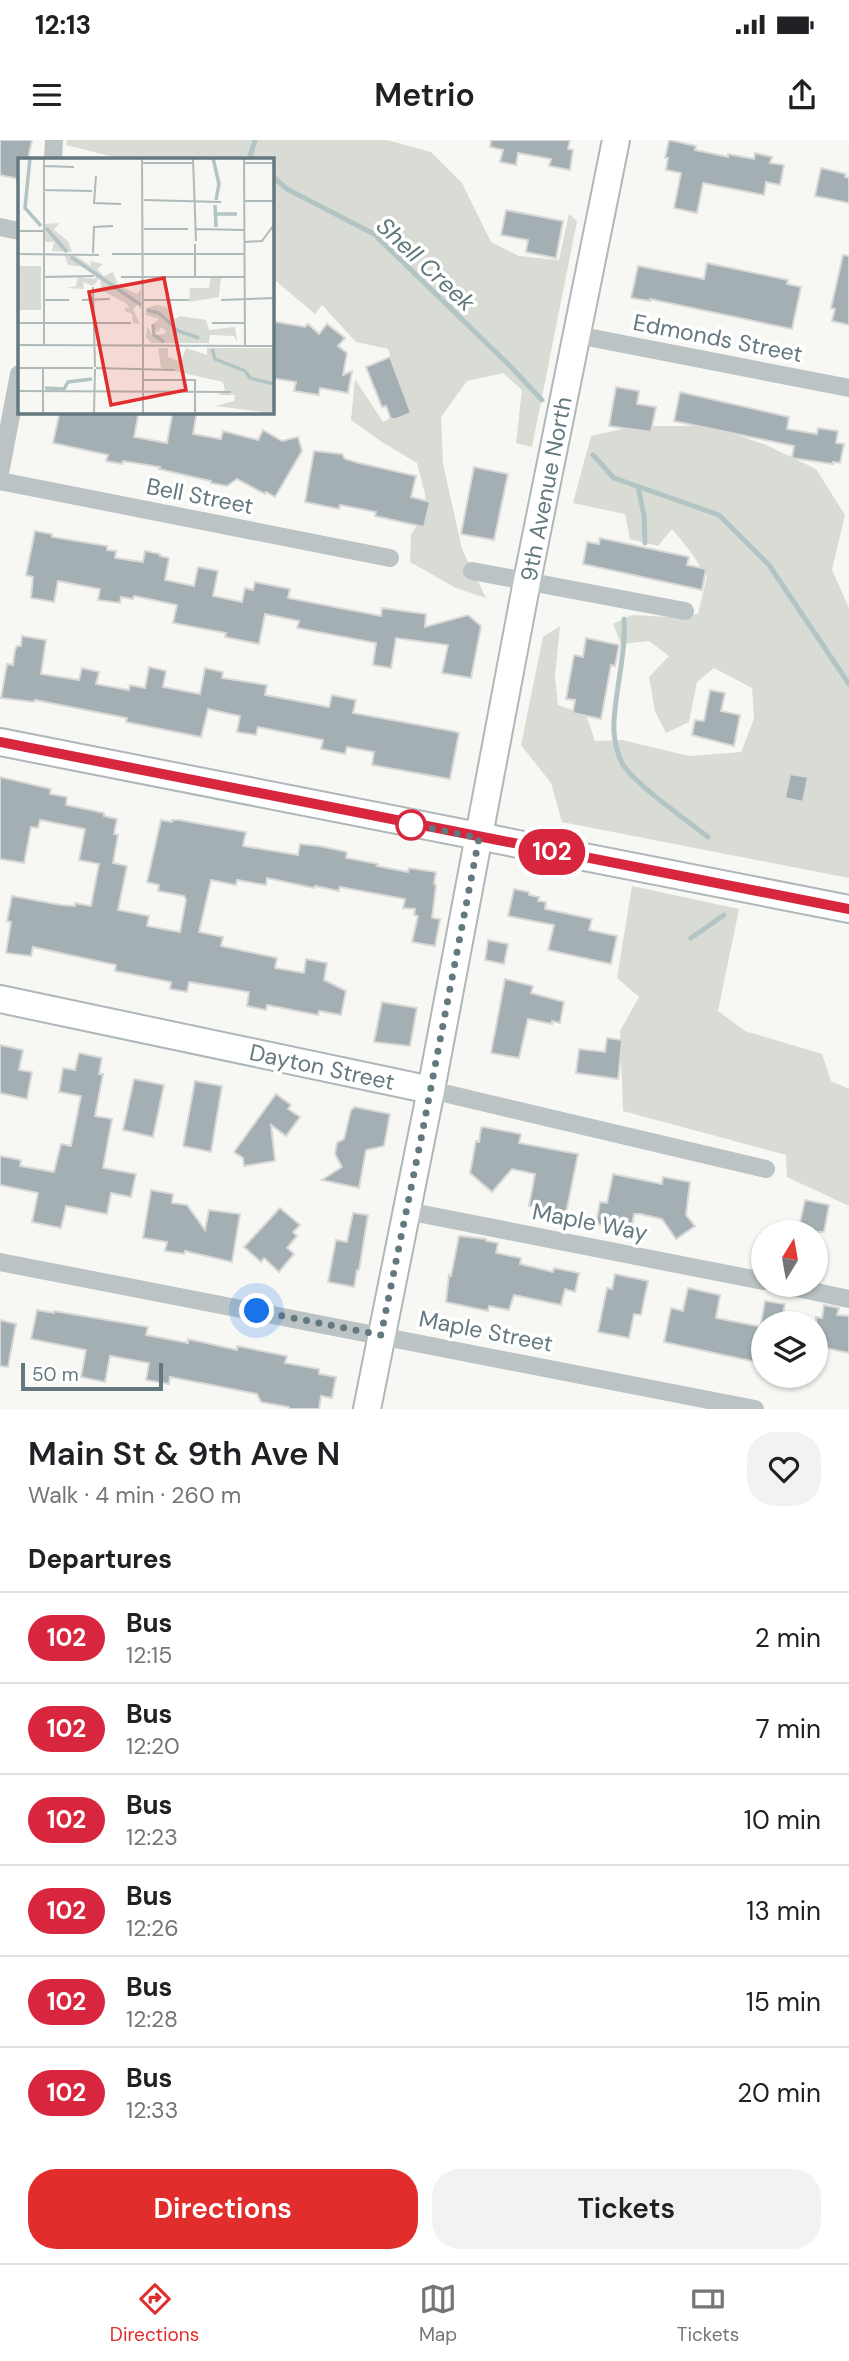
<!DOCTYPE html>
<html lang="en">
<head>
<meta charset="utf-8">
<style>
  :root { --surface:#fff; --page:#f2f2f2; --text:#202124; --muted:#757577; --line:#e0e0e0; --accent:#e12d2b }
  body { margin:0; font-family:"DM Sans",sans-serif; background:var(--page); color:var(--text); height:100vh; display:flex; flex-direction:column; font-size:26px; white-space:nowrap }
  * { box-sizing:border-box; margin:0 }
  p { font-size:23px; color:var(--muted) }
  .icon { flex:none; width:38px; height:38px; fill:none; stroke:currentColor; stroke-width:2; stroke-linecap:round; stroke-linejoin:round }
  .map { position:relative; height:1269px; overflow:hidden }
  .panel { display:flex; flex-direction:column; background:var(--surface); flex:1 }
  .panel>* { flex:none }
  .badge { padding:0 14px; border-radius:23px; font-size:24px; line-height:46px }
  .needle { width:46px; rotate:11deg }
  .fabs { position:absolute; left:751px; top:1080px; display:grid; gap:14px }
  .fabs a { display:grid; place-items:center; width:77px; height:77px; border-radius:50%; background:var(--surface); box-shadow:0 2px 5px #0004; font-size:35px }
  .scale { position:absolute; left:21px; bottom:18px; width:142px; box-sizing:border-box; padding-left:7px; border:4px solid #63797f; border-top:0; font-size:19px; line-height:24px; white-space:nowrap; color:#63797f; -webkit-text-stroke:5px #fff; paint-order:stroke }
  .you { position:absolute; width:35px; height:35px; margin:-18px; border:5px solid #fff; border-radius:50%; background:#1a73e8; box-shadow:0 0 0 10px #1a73e833 }
  .map>.badge { position:absolute; translate:-50% -50%; box-shadow:0 0 0 4px #fff }
  h2 { padding:0 28px; font-size:26px; line-height:63px }
  .round { display:grid; place-items:center; flex:none; width:74px; height:74px; border-radius:28px; background:var(--page) }
  .overview { display:flex; align-items:center; justify-content:space-between; height:119px; padding:0 28px }
  h1 { font-size:33px; font-weight:600; line-height:52px }
  .primary-button { display:flex; gap:14px; margin-top:auto; padding:14px 28px }
  .primary-button a { flex:1; height:80px; border-radius:28px; background:var(--accent); color:#fff; font-size:28px; font-weight:600; line-height:80px; text-align:center }
  .primary-button a+a { background:var(--page); color:var(--text) }
  ul { padding:0; list-style:none }
  li { display:flex; align-items:center; gap:21px; height:91px; padding:0 28px; border-top:2px solid var(--line) }
  li div { flex:1 }
  li b { display:block; font-size:26px }
  li em { font-style:normal }
  li .badge { min-width:77px; font-weight:700; text-align:center }
  .status { display:flex; justify-content:space-between; align-items:center; height:49px; padding:0 35px; background:var(--surface); direction:ltr }
  .status svg { height:19px; fill:currentColor }
  header { display:flex; justify-content:space-between; align-items:center; height:91px; padding:0 28px; background:var(--surface); font-size:32px; font-weight:600 }
  .tab-bar { display:flex; justify-content:space-around; align-items:center; height:98px; border-top:2px solid var(--line); background:var(--surface); font-size:19px; color:var(--muted) }
  .tab-bar a { display:grid; justify-items:center; gap:4px }
  .tab-bar .selected { color:var(--accent) }
  .map>svg:first-child { display:block }
  .green { fill:#d8dcd4 }
  .lines { fill:none; stroke-linecap:round; stroke-linejoin:round }
  .stream { stroke:#b3c4c5; stroke-width:5 }
  .building { fill:#a3afb2; stroke:#d9d8d7; stroke-width:2 }
  .secondary-casing { stroke:#aeb7ba; stroke-width:30 }
  .street { stroke:#bcc3c5; stroke-width:18 }
  .secondary { stroke:#fff; stroke-width:26 }
  .line-casing { stroke:#fff; stroke-width:16 }
  .line { stroke:#d7263d; stroke-width:10 }
  .walk { stroke:#63797f; stroke-width:7; stroke-dasharray:0 12.6 }
  .stop-dot { fill:#fff; stroke:#d7263d; stroke-width:3.5 }
  .labels { text-anchor:middle; dominant-baseline:central; stroke-width:7; stroke-linejoin:round; paint-order:stroke }
  .street-label { font-size:23px; fill:#63797f; stroke:#fff }
  .water-label { font-size:24px; font-style:italic; fill:#5e787a; stroke:#fff }
  .inset-river { fill:none; stroke:#b3c4c5; stroke-width:3.5 }
  .inset-road { fill:none; stroke:#afbaba; stroke-width:2 }
  .view { fill:#e12d2b; fill-opacity:0.15; stroke:#e12d2b; stroke-width:3.5 }
  .inset-edge { fill:none; stroke:#63797f; stroke-width:3.5 }
</style>
</head>
<body>
<div class="status"><b>12:13</b><svg viewBox="0 0 49 12"><path d="M0 12V9h3v3zM5 12V6h3v6zM10 12V3h3v9zM15 12V0h3v12zM26 1h20v11H26zM47 4h2v5h-2z"/></svg></div>
<header><svg class="icon" aria-label="menu" viewBox="0 0 24 24"><path d="M4 6h16M4 12h16M4 18h16"/></svg>Metrio<svg class="icon" aria-label="share" viewBox="0 0 24 24"><path d="M12 15V3M7 8l5-5 5 5M5 13v7h14v-7"/></svg></header>
<div class="map">
<svg width="849" height="1269" viewBox="0 0 849 1269">
  <rect width="100%" height="100%" fill="#f7f7f4"/>
  <g class="green">
    <path d="M67,0H387L431,12L462,43L491,102L519,116L559,120L569,74L577,81L532,307L516,303L522,250L503,233L467,241L441,277L443,324L462,409L486,458L456,448L410,422L411,394L427,373L425,354L417,323L382,302L351,280L355,239L383,282L408,268L388,209L356,202L322,165L315,174L271,137V19H122L66,5Z"/>
    <path d="M635,286H710L766,305L816,329L845,375L832,430L849,468V738L562,682L551,643L521,605L543,497L560,486L555,536L558,565L586,575L595,601L622,600L689,616L741,612L754,579L752,548L714,528L697,542L689,582L666,593L655,571L649,537L669,516L649,501L621,504L613,484L632,475L668,477L698,474L707,437L690,411L672,389L658,406L630,399L625,374L573,363L591,296Z"/>
    <path d="M632,746L739,769L718,871L745,891L822,914L831,941L849,949V1066L787,1037L786,1015L623,971L620,891L639,857L617,838Z"/>
  </g>
  <g class="lines">
    <g class="stream">
      <path d="M254,19L250,16L255,0"/>
      <path d="M271,35L287,49L374,94L510,226L542,260"/>
      <path d="M593,315L614,338L719,375L769,425L849,544"/>
      <path d="M638,347L644,375L645,403"/>
      <path d="M624,479C626,513 616,547 614,581C613,596 616,610 622,623C633,643 688,681 708,697"/>
      <path d="M691,798L724,775"/>
    </g>
  </g>
  <g class="building">
    <path d="M0,0H32L28,19H19V39L0,35Z"/>
    <path d="M491,0H570L568,9L573,10L570,30L549,26L551,19L518,13L516,25L500,22L503,10L490,7Z"/>
    <path d="M669,0L696,6L695,10L728,17V14L754,19L755,13L772,17L770,23L784,25L780,45L766,42L764,55L703,43L697,73L674,68L681,33L666,30L668,18H665Z"/>
    <path d="M821,28L846,34L845,37L849,38V63L815,56Z"/>
    <path d="M506,70L563,81L556,118L526,112L528,100L501,95Z"/>
    <path d="M843,115L849,116V185L832,181L835,169L831,168Z"/>
    <path d="M707,123L788,140L787,144L801,147L792,189L650,159V161L631,158L638,126L704,139Z"/>
    <path d="M271,181L305,187L308,184L319,194L327,184L345,198L338,206L347,213L343,235L352,231L348,253L320,248L319,255L294,251L296,242L271,238Z"/>
    <path d="M390,217L411,273L396,279H391L386,266L382,267L366,227Z"/>
    <path d="M616,247L639,251L637,264L656,267L651,292L609,286Z"/>
    <path d="M680,252L789,277L787,289L817,294L818,288L838,291L836,303L844,304L840,323L833,322V324L792,318L794,306L674,281Z"/>
    <path d="M60,271H139L134,297L167,303L173,271H197L193,294L221,299L223,291L258,300L263,290L282,301L298,297L302,311L275,357L266,352L265,354L237,339L227,346L211,343V341L159,329L160,327L123,321L122,324L106,321L108,315L53,303Z"/>
    <path d="M314,311L342,314L345,319L359,323L416,336L411,357L430,362L424,387L375,376L376,372L340,365L339,369L305,362Z"/>
    <path d="M474,327L508,334L494,400L461,394Z"/>
    <path d="M35,391L52,394V397L107,406V410L116,411L115,418L143,422L145,411L160,414V416L169,418L165,440L194,446L198,427L218,431L213,456L242,462L245,448L253,450L255,442L290,449L288,458L381,476L382,468L426,474L425,487L468,475L481,486L471,538L442,533L448,505L396,498L391,528L373,525L376,503L297,488L299,481L265,474L259,504L225,497L226,493L173,483L177,465L134,456L133,459L121,457L120,463L98,460L100,449L58,441L54,462L31,458L33,437L26,435Z"/>
    <path d="M600,398L689,417L687,425L706,429L702,450L583,424L587,402L599,404Z"/>
    <path d="M22,496L46,500L41,534L79,540L82,528L99,532L96,544L129,550L130,545L145,548L149,527L166,531L163,547L200,554L205,528L223,532L222,538L267,545L265,555L329,567L332,555L356,560L353,573L452,591L459,593L450,639L372,625L374,612L347,607L345,614L321,609L323,600L258,587L256,595L237,592L240,576L208,569L201,597L126,582L127,578L35,560L34,562L1,558L7,524L13,525L15,510L17,506H21Z"/>
    <path d="M586,498L619,505L615,526L611,525L601,579L573,573L575,560L566,559L574,515L583,517Z"/>
    <path d="M710,550L725,553L721,571L740,575L734,606L692,595L695,580L704,581Z"/>
    <path d="M790,634L808,637L803,662L785,658Z"/>
    <path d="M0,637L51,649L50,654L67,657L66,665L104,673V676L117,679L114,694L118,695L113,723L127,726L118,770L149,776L147,786L180,792L186,760L184,756L158,751L159,745L147,742L161,680L172,682V680H179L246,692L243,706L298,715L300,704L319,706L347,712L346,718L378,724L377,726L408,732L409,728L436,732L434,744L436,745L432,778L440,779L435,806L412,802L418,776L414,775L415,769L403,768L405,759L340,747L339,751L315,746L314,748L267,738L266,745L237,740L236,745L211,740L199,792L223,797L221,806L277,818L275,828L304,833L306,819L327,823L324,840L346,851L341,875L319,871L318,875L267,865L266,870L247,866L249,852L189,842L187,852L170,849L171,842L115,831L116,825L33,807L31,816L6,813L11,782L7,781L12,756L61,765L75,766V763L91,766L99,724L79,720L85,689L40,680L38,688L31,687L24,723L0,719Z"/>
    <path d="M514,749L529,752V755L539,757L538,761L546,762L545,769L592,779L589,790L617,796L611,824L548,810L554,785L508,776Z"/>
    <path d="M488,800L508,804L504,824L485,820Z"/>
    <path d="M505,839L533,846L531,853L564,862L560,883L552,881V884L528,879L519,918L491,913Z"/>
    <path d="M382,862L417,868L410,906L374,902Z"/>
    <path d="M607,898L622,900L618,939L576,933L579,909L605,912Z"/>
    <path d="M0,905L23,910L19,930L32,932L27,959L0,953Z"/>
    <path d="M79,913L102,918L99,934H103L95,976L112,979L103,1028L136,1034L131,1057L111,1053L107,1074L66,1066L61,1088L32,1082L38,1053L0,1045V1016L21,1020L20,1026L54,1032L61,1004L71,1006L81,956L59,952L63,928L75,930Z"/>
    <path d="M134,939L164,945L153,997L123,990Z"/>
    <path d="M195,941L222,946L211,1012L183,1006Z"/>
    <path d="M276,954L291,965L288,969L300,977L286,996L271,985L275,1021L244,1026L243,1018L234,1012Z"/>
    <path d="M355,967L390,974L384,1006L366,1010L359,1048L322,1040L342,1027L335,1014L337,1003L344,999L351,970Z"/>
    <path d="M484,987L521,994L519,1003L578,1014L566,1073L529,1066L535,1034L512,1029L492,1052L470,1033L476,1001L479,1002L481,988Z"/>
    <path d="M613,1034L662,1044L663,1037L690,1042L686,1075L695,1086L676,1099L662,1079L640,1074H634L631,1091L596,1084L600,1062L607,1063Z"/>
    <path d="M151,1050L173,1054L172,1063L187,1065L205,1090L209,1070L240,1074L232,1122L185,1111L184,1114L165,1111L167,1102L143,1098Z"/>
    <path d="M805,1060L829,1065L824,1092H798Z"/>
    <path d="M280,1068L300,1085L293,1092L297,1096L287,1108L294,1114L279,1132L264,1118L261,1122L244,1107Z"/>
    <path d="M353,1073L368,1075L359,1130H357L354,1147L328,1142L336,1100L347,1102Z"/>
    <path d="M459,1096L486,1099V1101L498,1103L496,1113L521,1118L520,1124L553,1132L554,1128L579,1133L575,1152L565,1149L561,1165L514,1155L509,1170L489,1166L488,1171L446,1162L449,1135L451,1136Z"/>
    <path d="M615,1134L648,1141L641,1175L634,1174L629,1198L598,1192L607,1148L612,1149Z"/>
    <path d="M688,1148L720,1155L716,1178L762,1187L756,1222L664,1202L671,1168L683,1171Z"/>
    <path d="M765,1161L785,1164L781,1183H761Z"/>
    <path d="M824,1165L839,1168L837,1175L849,1176V1213L816,1206V1177L822,1178Z"/>
    <path d="M37,1170L54,1173V1171L148,1187L146,1195L188,1203V1199L237,1210V1206L287,1216L285,1223L319,1229V1234L336,1237L332,1258L321,1256L319,1269H289V1267L261,1262L257,1254L217,1246L170,1237L169,1244L146,1240L149,1223L110,1216L105,1242L81,1237L86,1210L31,1199Z"/>
    <path d="M0,1180L16,1184L8,1227L0,1226Z"/>
  </g>
  <g class="lines">
    <defs>
      <g id="secondary">
        <path d="M0,602L849,769"/>
        <path d="M0,859L431,950"/>
        <path d="M367,1269L431,950L527,441L616,0"/>
      </g>
    </defs>
    <use href="#secondary" class="secondary-casing"/>
    <g class="street">
      <path d="M53,19L54,0"/>
      <path d="M0,87L19,91"/>
      <path d="M577,195L849,248"/>
      <path d="M0,333L19,234"/>
      <path d="M0,341L390,418"/>
      <path d="M472,431L685,471"/>
      <path d="M431,950L766,1029"/>
      <path d="M407,1071L763,1141"/>
      <path d="M0,1122L755,1269"/>
      <path d="M778,1144L849,1159"/>
    </g>
    <use href="#secondary" class="secondary"/>
  </g>
  <g class="lines">
    <defs>
      <path id="line" d="M0,602L849,769"/>
    </defs>
    <use href="#line" class="line-casing"/>
    <use href="#line" class="line"/>
    <path class="walk" d="M257,1171L381,1195L421,999L479,698L401,682L411,685"/>
  </g>
  <circle class="stop-dot" cx="411" cy="685" r="14"/>
  <g class="labels">
    <g class="street-label">
      <text transform="translate(718 198) rotate(11)">Edmonds Street</text>
      <text transform="translate(546 349) rotate(-79)">9th Avenue North</text>
      <text transform="translate(200 356) rotate(11)">Bell Street</text>
      <text transform="translate(322 927) rotate(12)">Dayton Street</text>
      <text transform="translate(590 1082) rotate(11)">Maple Way</text>
      <text transform="translate(486 1191) rotate(11)">Maple Street</text>
    </g>
    <g class="water-label">
      <text transform="translate(426 124) rotate(43)">Shell Creek</text>
    </g>
  </g>
  <g transform="translate(18 18)">
    <rect width="256" height="256" fill="#f7f7f4"/>
    <path d="M41,65L36,72L50,83L54,94L34,93L36,84H27V66ZM55,96L73,108L72,103L85,106L79,111L86,118L95,114L100,127L119,136L123,131V152L120,146L115,151L122,166L115,165L114,156L107,153V149L112,151L109,146L87,134H77L83,129L82,120L75,128L65,124L66,131L49,130L58,128L60,119L76,121L80,116L67,109L50,107L47,98ZM0,108H23V152H0ZM193,119H203L201,139L171,144L172,130H191ZM139,147L149,149L155,162L162,158L188,162L191,172L217,169L219,184L216,178L192,177L191,185H133L128,179L129,168L134,177L147,176L148,173L143,169L140,175L134,167L141,161L128,157V150ZM140,190H150V199L163,204L168,190L189,197V190H255V255L197,248L216,243L217,237H200L207,232L205,224L143,210Z" fill="#d8dcd4"/>
    <path class="inset-river" d="M12,0L7,50L23,68M195,0L201,26L198,42M197,47L198,69M197,56H219M28,70L49,94M53,99L123,147M129,152L141,155L160,173L181,180M135,166L136,177L146,184M194,191L197,201L227,213L232,220L256,226M27,230L46,231L50,224L74,221"/>
    <path class="inset-road" d="M124,0L125,188M175,0L178,83M226,0L227,188M124,5H175M226,5H256M26,8L56,9M78,18L76,45L103,46M25,32L74,33M126,42L203,44M227,43H256M126,71H170M178,71L227,72M0,73H25M226,84L244,83L255,68M75,95L76,69L95,68M0,96L81,97M94,96H226M26,119L76,118M103,119H227M177,119V86M75,129L77,209M26,142H51M64,142L92,141M125,142H171M203,142L256,140M0,165H113M194,165H227M0,187L256,188M26,187V0M0,210H75M78,210L157,212M25,211V255M126,222H177V255M0,233L213,234M76,255L77,211M125,255V188"/>
    <path class="view" d="M146,120L168,232L93,247L71,134Z"/>
    <rect width="256" height="256" class="inset-edge"/>
  </g>
</svg>
<div class="fabs">
<a><svg class="needle" viewBox="-14 -14 28 28"><path d="M0-13l5 13h-10z" fill="#e53935"/><path d="M0 13l5-13h-10z" fill="#757577"/></svg></a>
<a><svg class="icon" aria-label="layers" viewBox="0 0 24 24"><path d="M12 4l9 5-9 5-9-5zM3 14l9 5 9-5"/></svg></a>
</div>
<div class="scale">50 m</div>
<div class="you" style="left:257px;top:1171px"></div>
<b class="badge" style="left:552px;top:712px;background:#d7263d;color:#fff">102</b>
</div>
<section class="panel">
<div class="overview"><div><h1>Main St &amp; 9th Ave N</h1><p>Walk · 4 min · 260 m</p></div><a class="round"><svg class="icon" aria-label="heart" viewBox="0 0 24 24"><path d="M12 20l-8-8c-3-5 5-10 8-4 3-6 11-1 8 4z"/></svg></a></div>
<h2>Departures</h2>
<ul>
<li><span class="badge" style="background:#d7263d;color:#fff">102</span><div><b>Bus</b><p>12:15</p></div><em>2 min</em></li>
<li><span class="badge" style="background:#d7263d;color:#fff">102</span><div><b>Bus</b><p>12:20</p></div><em>7 min</em></li>
<li><span class="badge" style="background:#d7263d;color:#fff">102</span><div><b>Bus</b><p>12:23</p></div><em>10 min</em></li>
<li><span class="badge" style="background:#d7263d;color:#fff">102</span><div><b>Bus</b><p>12:26</p></div><em>13 min</em></li>
<li><span class="badge" style="background:#d7263d;color:#fff">102</span><div><b>Bus</b><p>12:28</p></div><em>15 min</em></li>
<li><span class="badge" style="background:#d7263d;color:#fff">102</span><div><b>Bus</b><p>12:33</p></div><em>20 min</em></li>
</ul>
<div class="primary-button"><a>Directions</a><a>Tickets</a></div>
</section>
<nav class="tab-bar">
<a class="selected"><svg class="icon" aria-label="directions" viewBox="0 0 24 24"><path d="M12 3l9 9-9 9-9-9zM9 14v-3h6M13 9l2 2-2 2"/></svg>Directions</a>
<a><svg class="icon" aria-label="map" viewBox="0 0 24 24"><path d="M3 6l6-2 6 2 6-2v14l-6 2-6-2-6 2zM9 4v14M15 6v14"/></svg>Map</a>
<a><svg class="icon" aria-label="tickets" viewBox="0 0 24 24"><path d="M3 7h18v10H3zM15 7v10"/></svg>Tickets</a>
</nav>
</body>
</html>
